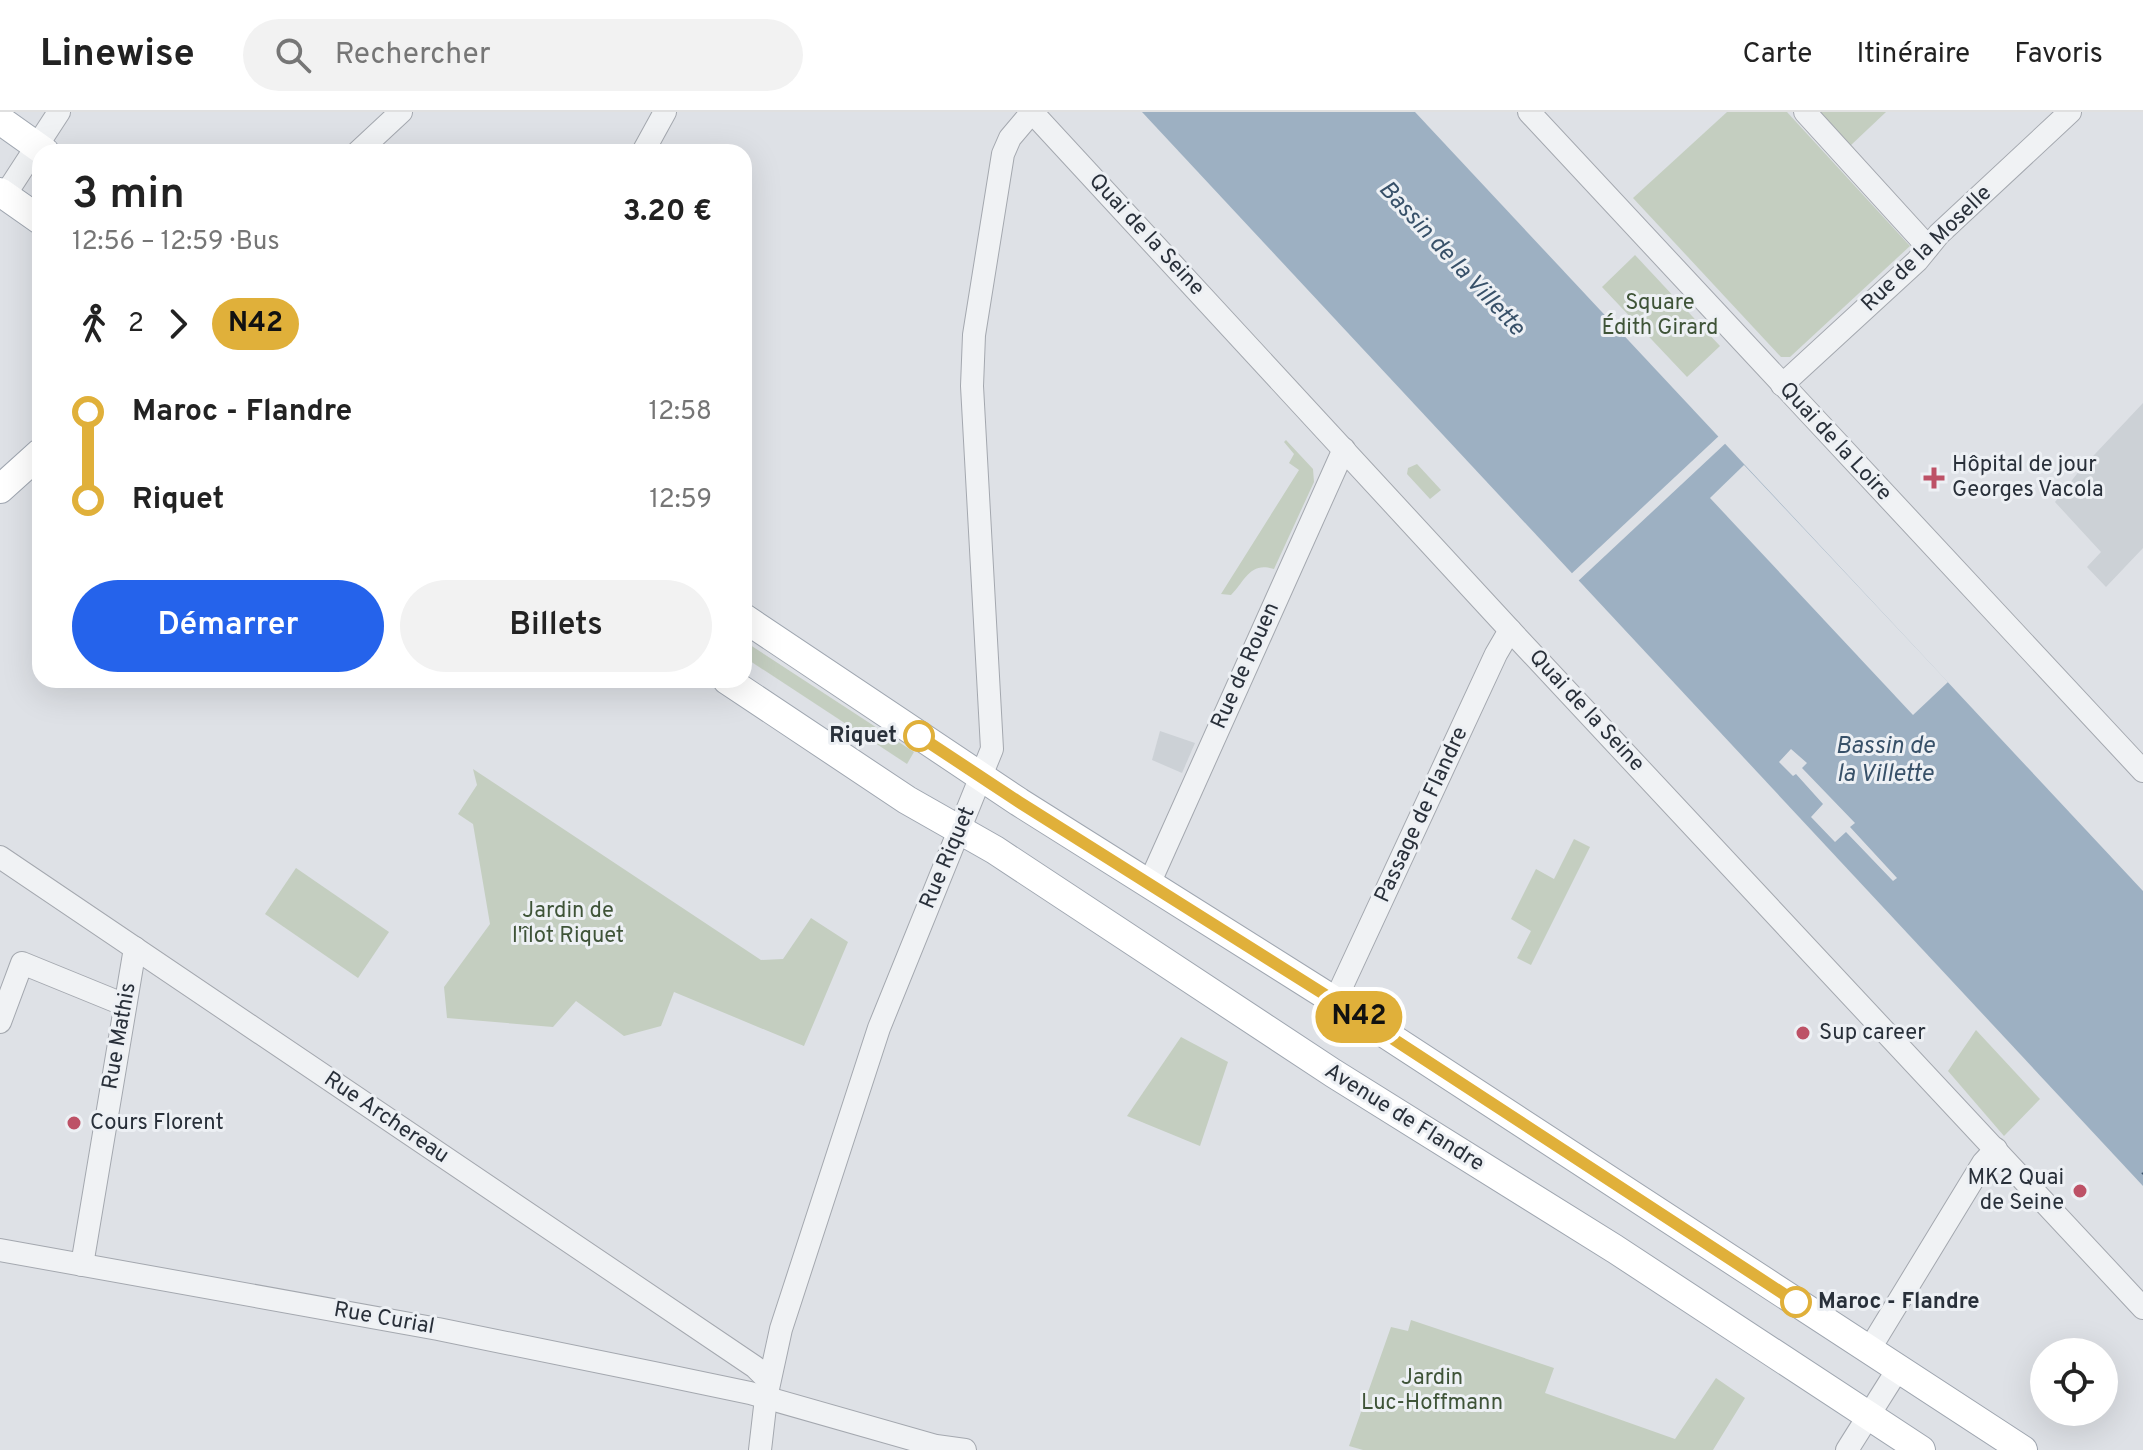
<!DOCTYPE html>
<html lang="fr">
<head>
<meta charset="utf-8">
<style>
  :root { --surface:#fff; --page:#f2f2f2; --text:#222; --muted:#767676; --line:#e0e0e0; --accent:#2563eb }
  body { margin:0; font-family:Overpass,sans-serif; background:var(--page); color:var(--text); height:100vh; display:flex; flex-direction:column; font-size:30px; white-space:nowrap }
  * { box-sizing:border-box; margin:0 }
  p { font-size:26px; color:var(--muted) }
  .icon { flex:none; width:44px; height:44px; fill:none; stroke:currentColor; stroke-width:2; stroke-linecap:round; stroke-linejoin:round }
  .map { position:relative; flex:1; overflow:hidden }
  .drawer { position:absolute; left:32px; top:32px; width:720px; height:544px; display:flex; flex-direction:column; background:var(--surface); border-radius:24px; box-shadow:0 8px 32px #0002 }
  .drawer>* { flex:none }
  .badge { padding:0 16px; border-radius:26px; font-size:28px; line-height:52px }
  .buttons { position:absolute; left:2030px; top:1226px; display:grid; gap:16px }
  .buttons a { display:grid; place-items:center; width:88px; height:88px; border-radius:50%; background:var(--surface); box-shadow:0 8px 32px #0002; font-size:40px }
  .map>.badge { position:absolute; translate:-50% -50%; box-shadow:0 0 0 4px #fff }
  .legs { display:flex; align-items:center; gap:12px; height:88px; padding:0 40px; font-size:26px }
  .legs p { margin-inline-start:auto }
  .summary { display:flex; align-items:center; justify-content:space-between; height:136px; padding:0 40px }
  h1 { font-size:44px; font-weight:600; line-height:60px }
  .primary-button { display:flex; gap:16px; margin-top:auto; padding:16px 40px }
  .primary-button a { flex:1; height:92px; border-radius:48px; background:var(--accent); color:#fff; font-size:32px; font-weight:600; line-height:92px; text-align:center }
  .primary-button a+a { background:var(--page); color:var(--text) }
  ul { padding:0 40px; list-style:none }
  li { display:flex; align-items:center; gap:28px; height:88px; font-size:30px }
  li i { display:grid; place-items:center; width:12px; height:100%; margin:0 10px; background:currentColor }
  li i::after { content:''; width:20px; height:20px; margin:-10px; border:6px solid; border-radius:50%; background:var(--surface) }
  li p { margin-inline-start:auto }
  li:first-child i { background:linear-gradient(#0000 50%,currentColor 0) }
  li:last-child i { background:linear-gradient(currentColor 50%,#0000 0) }
  header { display:flex; align-items:center; gap:48px; box-sizing:border-box; height:112px; padding:0 40px; background:var(--surface); border-bottom:2px solid var(--line) }
  header strong { font-size:38px }
  nav { display:flex; gap:44px; margin-inline-start:auto; font-size:28px }
  .search { width:560px; height:72px; background:var(--page); display:flex; align-items:center; gap:20px; box-sizing:border-box; padding:0 28px; border-radius:44px; color:var(--muted); font-size:30px }
  .map>svg:first-child { display:block }
  .built { fill:#ccd1d6 }
  .green { fill:#c4cec0 }
  .water { fill:#9db0c2 }
  .pier { fill:#dee1e6 }
  .lines { fill:none; stroke-linecap:round; stroke-linejoin:round }
  .ferry { stroke:#385169; stroke-width:2; stroke-dasharray:10 8; stroke-linecap:butt }
  .minor-casing { stroke:#a4a8af; stroke-width:24 }
  .major-casing { stroke:#9fa6b0; stroke-width:30 }
  .minor { stroke:#f0f2f4; stroke-width:22 }
  .major { stroke:#fff; stroke-width:28 }
  .line-1-casing { stroke:#fff; stroke-width:18 }
  .line-1 { stroke:#e0b03a; stroke-width:12 }
  .poi-dot { fill:#bd5166; stroke:#edf0f4; stroke-width:3 }
  .stop-1-dot { fill:#fff; stroke:#e0b03a; stroke-width:4 }
  .labels { text-anchor:middle; dominant-baseline:central; stroke-width:6; stroke-linejoin:round; paint-order:stroke }
  .street-label { font-size:22px; fill:#29303a; stroke:#edf0f4 }
  .park-label { font-size:22px; fill:#3f5438; stroke:#edf0f4 }
  .poi-label { font-size:22px; fill:#29303a; stroke:#edf0f4; text-anchor:start }
  .stop-label { font-size:22px; font-weight:bold; fill:#29303a; stroke:#edf0f4; text-anchor:end }
  .water-label { font-size:24px; font-style:italic; fill:#385169; stroke:#edf0f4 }
</style>
</head>
<body>
<header>
<strong>Linewise</strong>
<div class="search"><svg class="icon" aria-label="search" viewBox="0 0 24 24"><circle cx="10" cy="10" r="6"/><path d="M15 15l6 6"/></svg>Rechercher</div>
<nav><a>Carte</a><a>Itinéraire</a><a>Favoris</a></nav>
</header>
<div class="map">
<svg width="2143" height="1338" viewBox="0 0 2143 1338">
  <rect width="100%" height="100%" fill="#dee1e6"/>
  <g class="built">
    <path d="M2143,291V436L2106,475L2087,455L2101,440L2055,390L2080,358Z"/>
    <path d="M1160,619L1195,631L1182,661L1152,648Z"/>
  </g>
  <g class="green">
    <path d="M1727,0H1787L1910,134L1790,245H1781L1633,86Z"/>
    <path d="M1819,0H1886L1850,34Z"/>
    <path d="M1635,143L1720,234L1687,265L1602,175Z"/>
    <path d="M1286,328L1313,357L1314,370L1274,457C1250,449 1245,469 1231,483L1221,482L1299,358L1289,351L1294,342L1284,330Z"/>
    <path d="M1417,352L1441,378L1430,387L1407,362L1408,356Z"/>
    <path d="M744,529L914,640L907,652L744,545Z"/>
    <path d="M473,657L761,848L783,847L811,806L848,830L804,934L674,880L661,914L624,924L576,889L553,915L447,906L444,875L490,812L473,712L458,702L477,673Z"/>
    <path d="M1574,727L1590,735L1531,853L1517,846L1531,819L1511,807L1536,757L1554,767Z"/>
    <path d="M296,756L389,820L358,866L265,802Z"/>
    <path d="M1976,918L2040,987L2004,1024L1948,959Z"/>
    <path d="M1181,925L1228,950L1200,1034L1127,1004Z"/>
    <path d="M1411,1208L1554,1256L1545,1281L1675,1327L1716,1266L1745,1286L1713,1338H1363L1349,1334L1391,1215L1408,1219Z"/>
  </g>
  <path class="water" d="M1142,0H1415L2143,779V1074Z"/>
  <g class="pier">
    <path d="M1721,322L1728,329L1576,471L1569,464Z"/>
    <path d="M1744,353L1948,570L1913,603L1710,386Z"/>
    <path d="M1791,637L1807,651L1802,656L1855,711L1850,715L1897,766L1893,769L1846,720L1835,730L1811,705L1823,692L1796,662L1793,664L1779,650Z"/>
  </g>
  <g class="lines">
    <path class="ferry" d="M2142,1062L2143,1061"/>
    <defs>
      <g id="minor">
        <path d="M1032,0L1510,518L2143,1196"/>
        <path d="M1529,0L2143,659"/>
        <path d="M1805,0L1928,135"/>
        <path d="M358,40L401,0"/>
        <path d="M643,40L665,0"/>
        <path d="M5,83L59,0"/>
        <path d="M1782,273L1917,149L1939,122L2070,0"/>
        <path d="M0,745L755,1255L769,1269"/>
        <path d="M1149,772L1344,337"/>
        <path d="M1335,889L1496,542L1510,518"/>
        <path d="M0,910L22,851L125,893"/>
        <path d="M0,1138L438,1217L659,1262L750,1281L936,1334L965,1338"/>
        <path d="M82,1153L135,836"/>
        <path d="M1869,1238L1983,1051L1996,1037"/>
        <path d="M760,1338L766,1286L781,1217L879,916L992,637L972,274L974,223L1003,42L1010,26L1032,0"/>
        <path d="M1847,1338L1898,1257"/>
      </g>
      <g id="major">
        <path d="M0,8L45,40"/>
        <path d="M0,80L40,108"/>
        <path d="M0,377L40,341"/>
        <path d="M744,506L1019,690L1335,889L2023,1338"/>
        <path d="M727,568L907,688L995,738L1333,961L1615,1137L1921,1338"/>
      </g>
    </defs>
    <use href="#minor" class="minor-casing"/>
    <use href="#major" class="major-casing"/>
    <use href="#minor" class="minor"/>
    <use href="#major" class="major"/>
  </g>
  <g class="lines">
    <defs>
      <path id="line-1" d="M919,624L1019,690L1335,889L1796,1190"/>
    </defs>
    <use href="#line-1" class="line-1-casing"/>
    <use href="#line-1" class="line-1"/>
  </g>
  <g class="poi-dot">
    <path d="M1930 354h8v8h8v8h-8v8h-8v-8h-8v-8h8z"/>
    <circle cx="1803" cy="921" r="8"/>
    <circle cx="74" cy="1011" r="8"/>
    <circle cx="2080" cy="1079" r="8"/>
  </g>
  <g class="stop-1-dot">
    <circle cx="919" cy="624" r="14"/>
    <circle cx="1796" cy="1190" r="14"/>
  </g>
  <g class="labels">
    <g class="street-label">
      <text transform="translate(1146 123) rotate(47)">Quai de la Seine</text>
      <text transform="translate(1927 137) rotate(-44)">Rue de la Moselle</text>
      <text transform="translate(1835 330) rotate(47)">Quai de la Loire</text>
      <text transform="translate(1246 554) rotate(-66)">Rue de Rouen</text>
      <text transform="translate(1586 599) rotate(47)">Quai de la Seine</text>
      <text transform="translate(1422 703) rotate(-65)">Passage de Flandre</text>
      <text transform="translate(948 746) rotate(-67)">Rue Riquet</text>
      <text transform="translate(120 924) rotate(-80)">Rue Mathis</text>
      <text transform="translate(386 1006) rotate(34)">Rue Archereau</text>
      <text transform="translate(1404 1006) rotate(32)">Avenue de Flandre</text>
      <text transform="translate(384 1207) rotate(10)">Rue Curial</text>
    </g>
    <g class="park-label">
      <text x="1660" y="191">Square<tspan x="1660" dy="25">Édith Girard</tspan></text>
      <text x="568" y="799">Jardin de<tspan x="568" dy="25">l'îlot Riquet</tspan></text>
      <text x="1432" y="1266">Jardin<tspan x="1432" dy="25">Luc-Hoffmann</tspan></text>
    </g>
    <g class="poi-label">
      <text x="1952" y="353">Hôpital de jour<tspan x="1952" dy="25">Georges Vacola</tspan></text>
      <text x="1819" y="921">Sup career</text>
      <text x="90" y="1011">Cours Florent</text>
      <text x="2064" y="1066" text-anchor="end">MK2 Quai<tspan x="2064" dy="25">de Seine</tspan></text>
    </g>
    <g class="stop-label">
      <text x="897" y="624">Riquet</text>
      <text x="1818" y="1190" text-anchor="start">Maroc - Flandre</text>
    </g>
    <g class="water-label">
      <text transform="translate(1451 147) rotate(47)">Bassin de la Villette</text>
      <text x="1885" y="635">Bassin de<tspan x="1885" dy="28">la Villette</tspan></text>
    </g>
  </g>
</svg>
<div class="buttons">
<a><svg class="icon" aria-label="locate" viewBox="0 0 24 24"><circle cx="12" cy="12" r="6"/><path d="M12 2v4M12 18v4M2 12h4M18 12h4"/></svg></a>
</div>
<b class="badge" style="left:1359px;top:905px;background:#e0b03a;color:#111">N42</b>
<section class="drawer">
<div class="summary"><div><h1>3 min</h1><p>12:56 – 12:59 · Bus</p></div><b>3.20 €</b></div>
<div class="legs"><svg class="icon" aria-label="walk" viewBox="0 0 24 24"><circle cx="13" cy="4" r="2"/><path d="M13 8l-2 6 4 7M11 14l-3 7M7 12l3-4h3l4 4"/></svg>2<svg class="icon" aria-label="forward" viewBox="0 0 24 24"><path d="M9 5l7 7-7 7"/></svg><b class="badge" style="background:#e0b03a;color:#111">N42</b></div>
<ul>
<li><i style="color:#e0b03a"></i><b>Maroc - Flandre</b><p>12:58</p></li>
<li><i style="color:#e0b03a"></i><b>Riquet</b><p>12:59</p></li>
</ul>
<div class="primary-button"><a>Démarrer</a><a>Billets</a></div>
</section>
</div>
</body>
</html>
